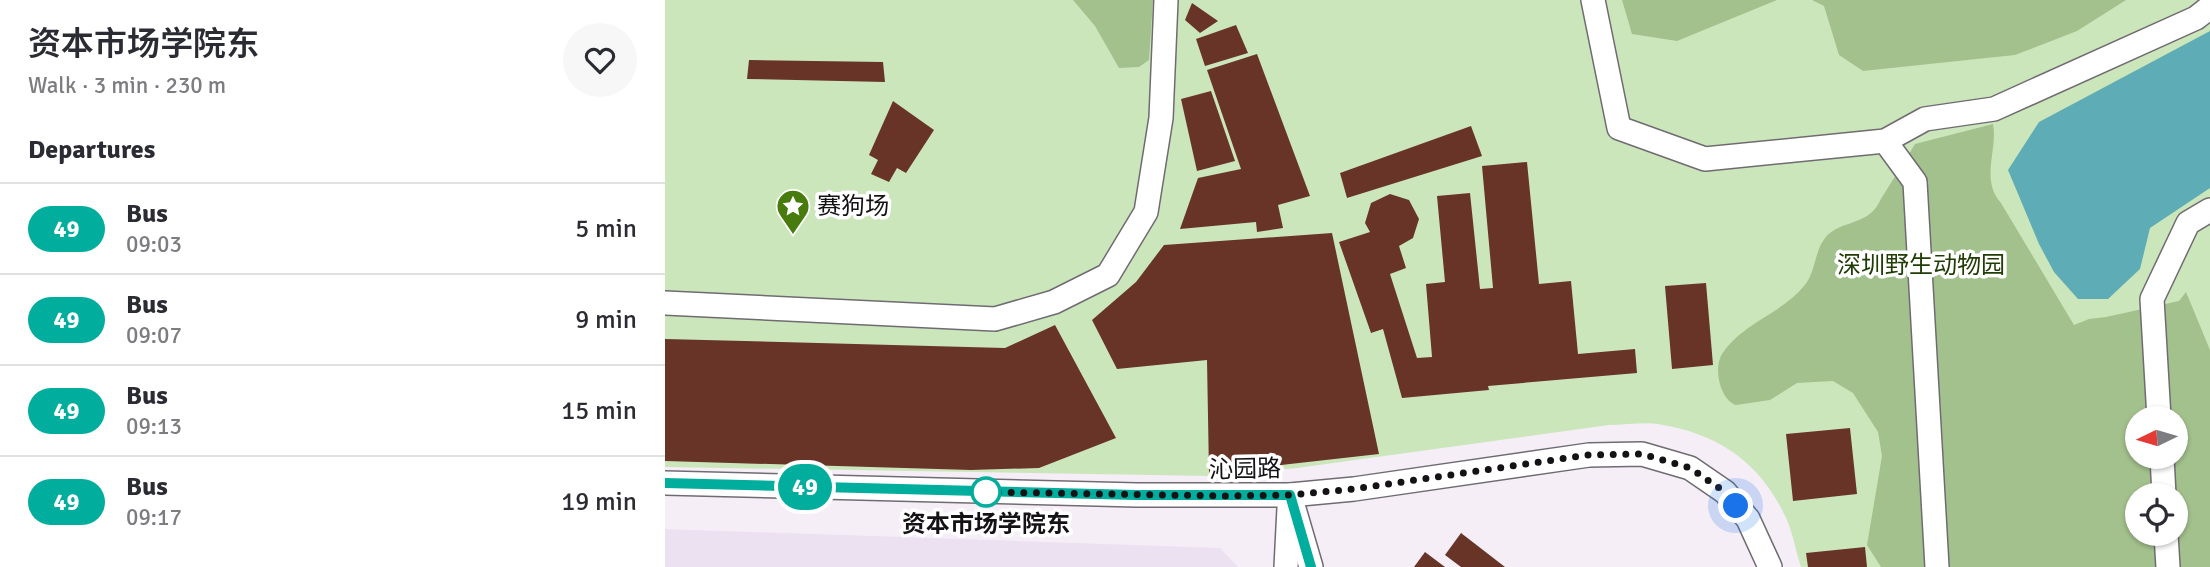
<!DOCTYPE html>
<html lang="en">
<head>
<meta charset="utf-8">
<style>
  :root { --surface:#fff; --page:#f7f7f7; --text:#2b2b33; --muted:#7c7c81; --line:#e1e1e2 }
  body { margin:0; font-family:Signika,"Noto Sans SC",sans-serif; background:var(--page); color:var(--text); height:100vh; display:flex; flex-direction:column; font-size:26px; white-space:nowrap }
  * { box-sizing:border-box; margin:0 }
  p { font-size:23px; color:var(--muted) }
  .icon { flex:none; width:38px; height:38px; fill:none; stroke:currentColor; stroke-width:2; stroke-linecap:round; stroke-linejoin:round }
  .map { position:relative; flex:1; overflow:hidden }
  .details { display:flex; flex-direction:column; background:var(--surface); width:665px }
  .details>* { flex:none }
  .badge { padding:0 14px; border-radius:23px; font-size:24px; line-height:46px }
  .needle { width:46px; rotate:265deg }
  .tools { position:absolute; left:1460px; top:406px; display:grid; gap:14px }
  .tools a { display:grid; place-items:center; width:63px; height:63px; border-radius:50%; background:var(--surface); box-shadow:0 2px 5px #0004; font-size:35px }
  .you { position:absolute; width:35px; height:35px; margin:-18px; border:5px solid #fff; border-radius:50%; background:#1a73e8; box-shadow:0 0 0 10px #1a73e833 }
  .map>.badge { position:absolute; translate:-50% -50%; box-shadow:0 0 0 4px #fff }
  h2 { padding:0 28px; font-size:26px; line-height:63px }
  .round { display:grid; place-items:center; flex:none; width:74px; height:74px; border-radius:37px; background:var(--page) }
  .summary { display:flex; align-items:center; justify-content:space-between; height:119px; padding:0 28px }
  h1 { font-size:33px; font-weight:600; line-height:52px }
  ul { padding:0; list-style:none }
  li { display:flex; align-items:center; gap:21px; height:91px; padding:0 28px; border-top:2px solid var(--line) }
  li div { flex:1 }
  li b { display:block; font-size:26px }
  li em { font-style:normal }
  li .badge { min-width:77px; font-weight:700; text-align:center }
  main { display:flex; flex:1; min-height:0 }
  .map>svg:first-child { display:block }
  .built { fill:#ece1f0 }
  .green { fill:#cce6bb; fill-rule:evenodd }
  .forest { fill:#a3c18d; fill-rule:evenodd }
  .water { fill:#5eacb5 }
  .building { fill:#683427 }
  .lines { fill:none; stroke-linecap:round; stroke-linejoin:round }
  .minor-casing { stroke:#706b72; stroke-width:26 }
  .minor { stroke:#fff; stroke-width:23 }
  .line-casing { stroke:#fff; stroke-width:16 }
  .line { stroke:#01ad9c; stroke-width:10 }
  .walk { stroke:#141215; stroke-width:7; stroke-dasharray:0 12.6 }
  .stop-dot { fill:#fff; stroke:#01ad9c; stroke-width:3.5 }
  .labels { text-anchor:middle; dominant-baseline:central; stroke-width:7; stroke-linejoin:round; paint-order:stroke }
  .poi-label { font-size:24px; fill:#141215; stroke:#fff; text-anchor:start }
  .park-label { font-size:24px; fill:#213c04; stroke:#fff }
  .street-label { font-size:24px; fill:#141215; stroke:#fff }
  .stop-label { font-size:24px; font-weight:bold; fill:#141215; stroke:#fff }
</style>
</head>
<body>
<main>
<section class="details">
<div class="summary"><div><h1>资本市场学院东</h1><p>Walk · 3 min · 230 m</p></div><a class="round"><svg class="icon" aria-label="heart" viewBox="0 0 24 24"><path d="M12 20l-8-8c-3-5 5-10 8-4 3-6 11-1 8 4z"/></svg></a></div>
<h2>Departures</h2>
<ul>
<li><span class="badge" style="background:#01ad9c;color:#fff">49</span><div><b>Bus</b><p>09:03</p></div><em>5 min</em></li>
<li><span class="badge" style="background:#01ad9c;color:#fff">49</span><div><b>Bus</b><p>09:07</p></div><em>9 min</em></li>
<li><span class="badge" style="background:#01ad9c;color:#fff">49</span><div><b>Bus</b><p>09:13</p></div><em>15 min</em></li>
<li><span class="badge" style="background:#01ad9c;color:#fff">49</span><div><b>Bus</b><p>09:17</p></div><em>19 min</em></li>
</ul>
</section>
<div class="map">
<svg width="1545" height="567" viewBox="0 0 1545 567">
  <rect width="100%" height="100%" fill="#f5eef7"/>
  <path class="built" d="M0,529L555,548L573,567H0Z"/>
  <path class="green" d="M0,0H1545V567H1136C1131,552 1128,534 1122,520C1096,463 1055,434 993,424C978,422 960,425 944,425L632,468L546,476L0,467ZM1472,418H1510V457H1472ZM1472,495H1510V534H1472Z"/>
  <g class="forest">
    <path d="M408,0H488L484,60L474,67L454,68L430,26Z"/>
    <path d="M957,0H1112L1012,41L967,34Z"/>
    <path d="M1147,0H1461L1412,31L1350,55L1198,71L1174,55L1159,6Z"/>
    <path d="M1328,124C1333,150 1315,180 1336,203L1409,325L1424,319L1441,317L1514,301L1521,292L1545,350V567H1216L1202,545L1217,456L1213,432L1188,393L1168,381L1132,383L1105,400L1071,405C1055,400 1048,368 1057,354C1077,323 1116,314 1139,286C1151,272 1149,252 1160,238C1172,223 1195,224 1207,212C1212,208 1215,200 1219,194C1229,178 1240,161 1250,144ZM1472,418H1510V457H1472ZM1472,495H1510V534H1472Z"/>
  </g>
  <path class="water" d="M1545,31V188L1485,228L1475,269L1443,299H1413L1389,272L1374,244L1343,170L1374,122Z"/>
  <g class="building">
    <path d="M527,3L553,21L535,33L520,20Z"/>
    <path d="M571,25L583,53L540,66L531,39Z"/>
    <path d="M592,54L645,196L613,205L618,228L592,232L591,222L515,229L533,178L576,169L542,70Z"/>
    <path d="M84,60L218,62L220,82L82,79Z"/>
    <path d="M546,91L570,161L532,171L516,99Z"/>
    <path d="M228,101L269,130L241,173L232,168L224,182L206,174L213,160L204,155Z"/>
    <path d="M806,126L817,156L682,198L675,173Z"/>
    <path d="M862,162L874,284L906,281L913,354L970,349L972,373L823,386L824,390L737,398L718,329L706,333L674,242L705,232L700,223L706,203L725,194L744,200L754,219L748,238L734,246L741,268L725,274L752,358L767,357L761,284L780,282L772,196L805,193L815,289L828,288L817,166Z"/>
    <path d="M667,233L714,454L544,473L542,360L452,369L427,320L471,282L499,245Z"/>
    <path d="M1041,283L1048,365L1007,369L1000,286Z"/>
    <path d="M390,325L451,438L374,468L306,470L0,461V339L340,348Z"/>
    <path d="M1185,428L1192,494L1128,501L1121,434Z"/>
    <path d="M796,533L840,567H796L780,555Z"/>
    <path d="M1200,547L1202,567H1143L1141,553Z"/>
    <path d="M760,552L780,567H749Z"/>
  </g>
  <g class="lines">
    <defs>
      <g id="minor">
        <path d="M928,0L954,128L1040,159L1220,141L1260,119L1329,109L1531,18L1545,7"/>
        <path d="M1220,141L1250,182L1272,567"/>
        <path d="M0,303L330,319L389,302L443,275L481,212L496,118L501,0"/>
        <path d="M1494,418L1487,299L1523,223L1545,210"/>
        <path d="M1497,457L1499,495"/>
        <path d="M0,483L472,495H625L689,489L924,455L977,454L1025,468L1060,492L1083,519L1105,567"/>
        <path d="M625,495L646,567"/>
        <path d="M1501,534L1503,567"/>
        <path d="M621,567L624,508"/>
      </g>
    </defs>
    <use href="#minor" class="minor-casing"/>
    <use href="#minor" class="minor"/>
  </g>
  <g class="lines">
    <defs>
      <path id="line" d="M0,483L472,495H625L646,567"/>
    </defs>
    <use href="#line" class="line-casing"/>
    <use href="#line" class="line"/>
    <path class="walk" d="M321,492L561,496L625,495L689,489L923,455L977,454L1025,468L1060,492L1071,506"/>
  </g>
  <defs>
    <symbol id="sight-pin" viewBox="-11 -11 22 30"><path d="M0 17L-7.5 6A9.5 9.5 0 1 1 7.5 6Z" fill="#477b0d" stroke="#fff"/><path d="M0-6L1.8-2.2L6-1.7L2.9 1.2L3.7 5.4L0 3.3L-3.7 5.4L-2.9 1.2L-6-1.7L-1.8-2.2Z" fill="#fff"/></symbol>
  </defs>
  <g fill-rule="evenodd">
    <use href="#sight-pin" x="109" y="187" width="38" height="52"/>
  </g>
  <circle class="stop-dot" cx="321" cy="492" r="14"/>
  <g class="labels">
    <g class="poi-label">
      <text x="152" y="206">赛狗场</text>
    </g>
    <g class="park-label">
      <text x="1256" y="265">深圳野生动物园</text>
    </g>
    <g class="street-label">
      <text transform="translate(580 469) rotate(-1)">沁园路</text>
    </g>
    <g class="stop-label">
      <text x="321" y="524">资本市场学院东</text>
    </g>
  </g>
</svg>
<div class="tools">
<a><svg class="needle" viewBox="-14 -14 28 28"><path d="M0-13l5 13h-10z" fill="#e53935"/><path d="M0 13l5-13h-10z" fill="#7c7c81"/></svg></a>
<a><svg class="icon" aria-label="locate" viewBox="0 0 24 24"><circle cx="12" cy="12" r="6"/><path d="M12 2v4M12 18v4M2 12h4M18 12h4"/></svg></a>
</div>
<div class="you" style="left:1071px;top:506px"></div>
<b class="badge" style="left:140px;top:487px;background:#01ad9c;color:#fff">49</b>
</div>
</main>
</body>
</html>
